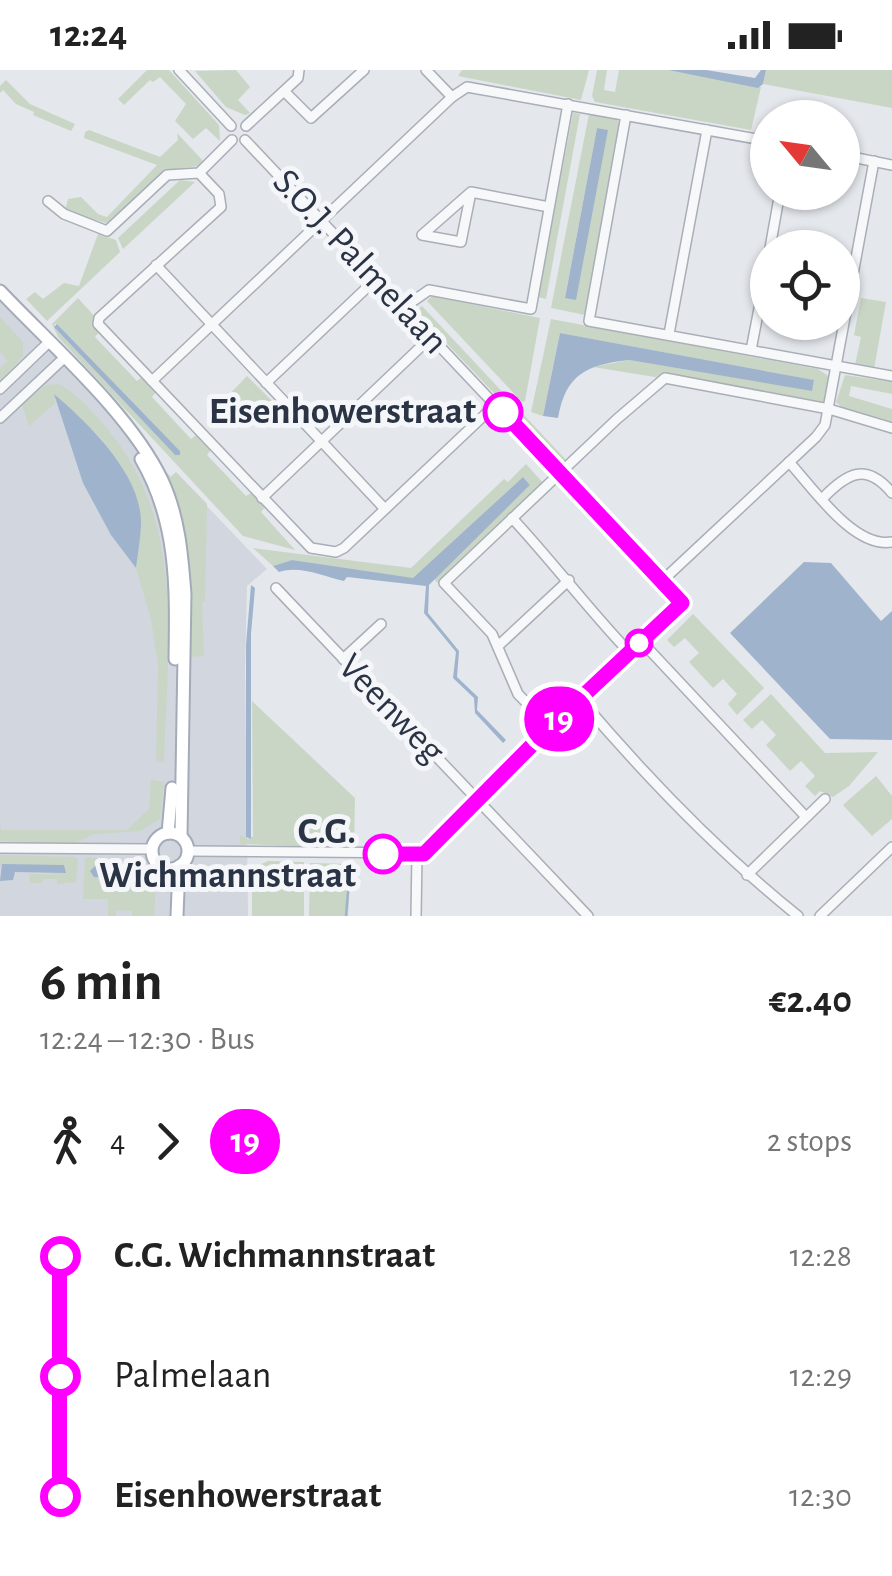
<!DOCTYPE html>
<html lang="en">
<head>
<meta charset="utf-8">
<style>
  :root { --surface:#fff; --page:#f6f6f6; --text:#222; --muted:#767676 }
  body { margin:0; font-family:"Alegreya Sans",sans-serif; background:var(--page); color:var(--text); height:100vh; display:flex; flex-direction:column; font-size:38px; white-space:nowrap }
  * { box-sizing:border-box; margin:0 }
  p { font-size:32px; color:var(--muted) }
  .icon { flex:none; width:55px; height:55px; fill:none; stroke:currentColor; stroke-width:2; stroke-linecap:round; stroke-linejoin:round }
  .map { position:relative; height:846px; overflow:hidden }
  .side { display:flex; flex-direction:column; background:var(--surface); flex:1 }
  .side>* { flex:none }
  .badge { padding:0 20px; border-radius:32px; font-size:35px; line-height:65px }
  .needle { width:65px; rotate:299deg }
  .buttons { position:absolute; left:750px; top:30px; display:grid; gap:20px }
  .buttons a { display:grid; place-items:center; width:110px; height:110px; border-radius:50%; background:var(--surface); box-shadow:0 2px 8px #0004; font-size:50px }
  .map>.badge { position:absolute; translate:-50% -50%; box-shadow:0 0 0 5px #fff }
  .legs { display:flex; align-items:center; gap:15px; height:110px; padding:0 40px; font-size:32px }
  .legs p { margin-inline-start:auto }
  .overview { display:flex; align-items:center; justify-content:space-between; height:170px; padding:0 40px }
  h1 { font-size:55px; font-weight:700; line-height:75px }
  ul { padding:0 40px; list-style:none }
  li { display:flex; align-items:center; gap:35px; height:120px; font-size:38px }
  li i { display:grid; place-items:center; width:15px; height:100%; margin:0 12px; background:currentColor }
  li i::after { content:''; width:25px; height:25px; margin:-12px; border:8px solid; border-radius:50%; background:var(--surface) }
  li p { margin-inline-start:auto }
  li:first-child i { background:linear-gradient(#0000 50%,currentColor 0) }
  li:last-child i { background:linear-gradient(currentColor 50%,#0000 0) }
  .status { display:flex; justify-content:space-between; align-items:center; height:70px; padding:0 50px; background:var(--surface); direction:ltr }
  .status svg { height:28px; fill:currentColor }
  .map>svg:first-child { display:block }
  .built { fill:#d2d6de }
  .green { fill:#c9d6c5; fill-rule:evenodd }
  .water { fill:#9fb4cc }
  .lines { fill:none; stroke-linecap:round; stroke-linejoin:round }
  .stream { stroke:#9fb4cc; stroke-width:2.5 }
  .minor-casing { stroke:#a9aeb7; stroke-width:12 }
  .major-casing { stroke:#a3abb8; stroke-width:15 }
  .minor { stroke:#f7f8fa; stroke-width:9 }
  .major { stroke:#fff; stroke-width:11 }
  .line-1-casing { stroke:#fff; stroke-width:22 }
  .line-1 { stroke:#f0f; stroke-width:15 }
  .stop-1-dot { fill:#fff; stroke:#f0f; stroke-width:5 }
  .labels { text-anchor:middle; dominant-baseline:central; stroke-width:10; stroke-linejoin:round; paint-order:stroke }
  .street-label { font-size:38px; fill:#2b3445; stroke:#f4f6f9 }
  .stop-label { font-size:38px; font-weight:bold; fill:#2b3445; stroke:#f4f6f9; text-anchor:end }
</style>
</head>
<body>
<div class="status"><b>12:24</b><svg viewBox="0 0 49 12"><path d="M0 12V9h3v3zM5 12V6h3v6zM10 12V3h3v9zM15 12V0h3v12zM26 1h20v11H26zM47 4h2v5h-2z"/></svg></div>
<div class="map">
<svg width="892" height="846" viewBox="0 0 892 846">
  <rect width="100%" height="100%" fill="#e4e7ec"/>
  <path class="built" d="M0,227L177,413L182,410L267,499L247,516L245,598L248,846H0Z"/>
  <g class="green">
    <path d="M147,0H169L219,55L220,71L206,58L193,69L175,51L186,34L160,7L153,12L150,10L124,35L118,29Z"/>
    <path d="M236,0L250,17L238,30L250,43L245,45L226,37L195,1Z"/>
    <path d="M462,0H589L581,30L458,6Z"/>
    <path d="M597,0H607L604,20L615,22L619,0H668L761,17L751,60L595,32L592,26Z"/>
    <path d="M766,0H892V38L763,14Z"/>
    <path d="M6,10L30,34L75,54L71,61L33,45L34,42L16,34L3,20L0,23V16Z"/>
    <path d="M573,43L580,44L546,229L538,227Z"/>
    <path d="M589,44L617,49L621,58L585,245L551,238ZM597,58L607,60L565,227Z"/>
    <path d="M89,60L160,87L178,70L177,63L203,91L198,96L168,100L106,153L65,141L68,129L81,127L98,144L107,147L157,95L84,68L85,62Z"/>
    <path d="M180,110L195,112L123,179L118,168Z"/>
    <path d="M98,164L116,170L120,182L47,251L26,229L35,222L43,229L64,213L79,216Z"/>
    <path d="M432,226L540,248L525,331L522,332L427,231Z"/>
    <path d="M78,228L96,248L94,256L99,262L95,267L137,311L142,307L156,322L152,327L191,369L196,365L211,380L207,385L246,426L251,423L265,437L261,442L295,480L243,466L58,267L52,254ZM55,254H57L180,381L175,385L54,257Z"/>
    <path d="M861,228L886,232L874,299L855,295L861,267L854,265Z"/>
    <path d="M422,236L568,392L564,397L416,241Z"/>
    <path d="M0,247L23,272V286L0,312V298L8,291L0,282Z"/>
    <path d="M551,249L818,299L831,308L826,332L820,334L593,297L629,290L811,320L813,310L560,263L543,346L531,342Z"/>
    <path d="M845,305L892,312V324L851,316L849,326L892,339V353L845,340L836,332Z"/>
    <path d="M247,306L272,331L251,353L225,329Z"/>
    <path d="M59,314C77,324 90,339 104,355C188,451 167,575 164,693L156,690L158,597L151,549L136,498L140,439L122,396L100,367L55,325V333L29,356L22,335L46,315Z"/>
    <path d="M526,394L544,414L439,514L434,509L530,415L523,407L413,509L292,490L273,496L253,478L411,498L504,409L508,412Z"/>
    <path d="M176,402L207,434L205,531H202L204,586L188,587L186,480L166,411Z"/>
    <path d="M693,544L764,618L737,645L728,634L737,624L723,609L713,618L689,592L699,583L685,568L674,577L667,570Z"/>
    <path d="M771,624L825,683L878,682L849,716L833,727L820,721L815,726L805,716L815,706L801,691L790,701L766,675L776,665L762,650L752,659L743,650Z"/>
    <path d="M252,631L355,728L354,778L240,774V765L248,769L253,766Z"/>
    <path d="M876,706L892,726V749L872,766L843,735Z"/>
    <path d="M151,710L164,712L160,749L140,761L94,764L73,774L0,771V753L1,760H127L149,739Z"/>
    <path d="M0,785L74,787L78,789L76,812L57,814V809H43L42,813H30L29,804L64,805L0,796Z"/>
    <path d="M88,787L135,794L156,816L154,846H132V841L116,840V846H108V829H83L85,789Z"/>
    <path d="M268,791L304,792V846H252V804L248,800Z"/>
    <path d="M310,793L351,794L348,846H309Z"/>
  </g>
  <g class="water">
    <path d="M668,0H706L755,8L761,0H766L763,14L758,18Z"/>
    <path d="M597,58L608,60L576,230L565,228Z"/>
    <path d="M57,254L180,381V385H175L54,257Z"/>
    <path d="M560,263L814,310L812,321L629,290C586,295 566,304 558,348L543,346Z"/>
    <path d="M54,324C88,353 140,403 141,451C141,466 138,482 136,498L111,465L83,413Z"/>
    <path d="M523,407L530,415L429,515L428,543L459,581L457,607L478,627L477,640L506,670L503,673L475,643L474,628L453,608L456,582L424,543L426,516L347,507L344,511C323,506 299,495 279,502L273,496L292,490L413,508Z"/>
    <path d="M804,492L831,493L881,551L892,541V670L830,669L730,563Z"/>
    <path d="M251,515L255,518L251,564V769L246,767V575Z"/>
    <path d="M2,794L64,795L66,803L15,802L13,810L0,811Z"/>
    <path d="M95,796H129L147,816L140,819L124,808L94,807L90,801Z"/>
  </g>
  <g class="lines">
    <path class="stream" d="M346,846L350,798"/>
    <defs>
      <g id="minor">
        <path d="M179,0L231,56"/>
        <path d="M426,0L452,27"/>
        <path d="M285,22L311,48L364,0"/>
        <path d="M626,45L589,251L892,306"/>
        <path d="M246,56L298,8L299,0"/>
        <path d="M842,85L892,95"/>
        <path d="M199,103L219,124L221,137L99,248L98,254L311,478L336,482L344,478L495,335"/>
        <path d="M471,122L461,172L422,165L471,122L549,137"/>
        <path d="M48,131L64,144L107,161L167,105L199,103L232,70"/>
        <path d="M770,178L780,122"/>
        <path d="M156,195L385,439"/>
        <path d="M403,238L429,220L531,239L568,34"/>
        <path d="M669,264L707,60"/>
        <path d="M751,280L768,192"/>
        <path d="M152,311L452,27L467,17L768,71"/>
        <path d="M266,313L376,209"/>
        <path d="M0,319L49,272"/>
        <path d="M0,348L64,288"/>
        <path d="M789,392C813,418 854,479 892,472"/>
        <path d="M262,428L431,267"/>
        <path d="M823,428C847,403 866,392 892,423"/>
        <path d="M512,448C553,492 588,539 629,582"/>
        <path d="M662,511L816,367L825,355L874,91"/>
        <path d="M276,518L588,846"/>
        <path d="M641,571L806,747"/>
        <path d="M498,576L569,510"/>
        <path d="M343,589L381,554"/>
        <path d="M580,629C647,708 717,781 798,846"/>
        <path d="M550,657L518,624L492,564L444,513L617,349L665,308L829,339L892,358"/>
        <path d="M0,778L152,779"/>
        <path d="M189,781L424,783L682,533L245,70"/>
        <path d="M747,805L825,729"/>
        <path d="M416,846L417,785"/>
        <path d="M820,846L892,777"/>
      </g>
      <g id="major">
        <path d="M0,221C51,275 130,343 162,410C179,446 182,485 185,524L181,766"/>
        <path d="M141,389C178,453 176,518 175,589"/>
        <circle cx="170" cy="781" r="18"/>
        <path d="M168,763L172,718"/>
        <path d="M177,846L179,796"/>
      </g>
    </defs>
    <use href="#minor" class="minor-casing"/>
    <use href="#major" class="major-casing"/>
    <use href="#minor" class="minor"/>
    <use href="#major" class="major"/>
  </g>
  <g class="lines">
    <defs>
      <path id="line-1" d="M383,784H424L550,657L682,533L503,342"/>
    </defs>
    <use href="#line-1" class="line-1-casing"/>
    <use href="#line-1" class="line-1"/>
  </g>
  <g class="stop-1-dot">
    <circle cx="503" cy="342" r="18"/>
    <circle cx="639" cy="573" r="12"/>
    <circle cx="383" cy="784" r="18"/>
  </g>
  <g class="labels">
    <g class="street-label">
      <text transform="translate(360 192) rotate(47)">S.O.J. Palmelaan</text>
      <text transform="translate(391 639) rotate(46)">Veenweg</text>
    </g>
    <g class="stop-label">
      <text x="476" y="342">Eisenhowerstraat</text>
      <text x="356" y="762">C.G.<tspan x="356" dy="44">Wichmannstraat</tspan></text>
    </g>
  </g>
</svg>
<div class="buttons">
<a><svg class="needle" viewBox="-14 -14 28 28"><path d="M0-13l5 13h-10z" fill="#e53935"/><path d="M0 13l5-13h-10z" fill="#767676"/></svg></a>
<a><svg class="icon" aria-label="locate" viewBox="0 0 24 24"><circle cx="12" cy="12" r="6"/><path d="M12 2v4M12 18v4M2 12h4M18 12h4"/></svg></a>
</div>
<b class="badge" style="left:559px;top:649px;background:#f0f;color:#fff">19</b>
</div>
<section class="side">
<div class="overview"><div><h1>6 min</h1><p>12:24 – 12:30 · Bus</p></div><b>€2.40</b></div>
<div class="legs"><svg class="icon" aria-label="walk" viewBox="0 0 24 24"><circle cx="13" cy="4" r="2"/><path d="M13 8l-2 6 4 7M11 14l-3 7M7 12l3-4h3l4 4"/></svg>4<svg class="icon" aria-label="forward" viewBox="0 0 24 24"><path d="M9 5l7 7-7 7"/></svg><b class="badge" style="background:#f0f;color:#fff">19</b><p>2 stops</p></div>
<ul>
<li><i style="color:#f0f"></i><b>C.G. Wichmannstraat</b><p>12:28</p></li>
<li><i style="color:#f0f"></i><span>Palmelaan</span><p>12:29</p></li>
<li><i style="color:#f0f"></i><b>Eisenhowerstraat</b><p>12:30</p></li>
</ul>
</section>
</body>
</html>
